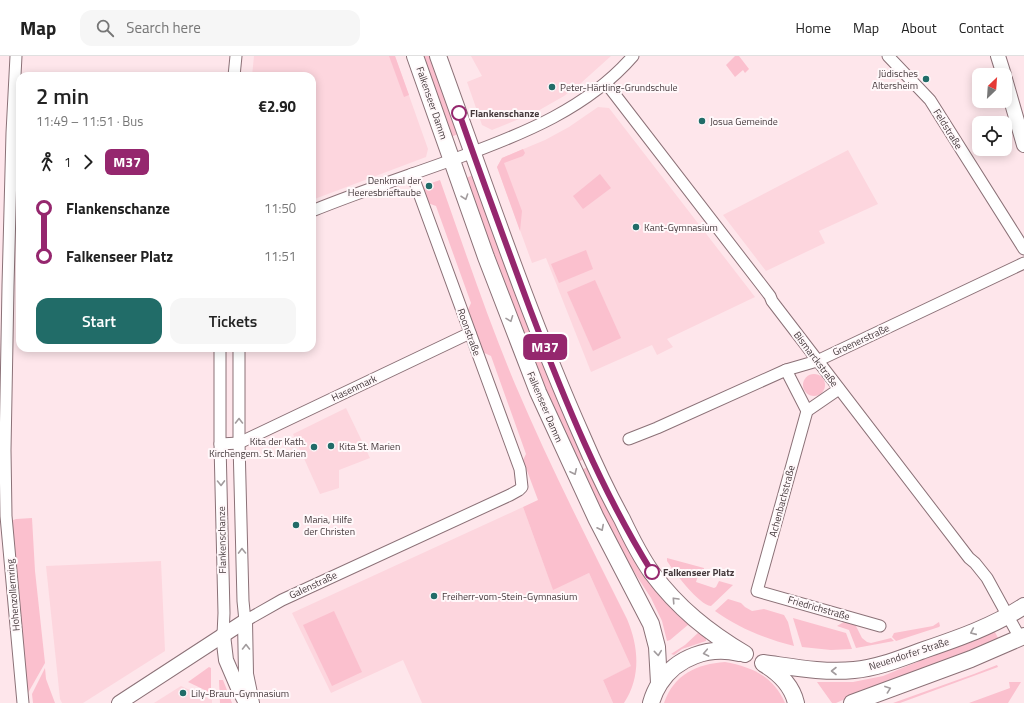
<!DOCTYPE html>
<html lang="en">
<head>
<meta charset="utf-8">
<style>
  :root { --surface:#fff; --page:#f6f6f6; --text:#222; --muted:#767676; --line:#e0e0e0; --accent:#216c68 }
  body { margin:0; font-family:"Titillium Web",sans-serif; background:var(--page); color:var(--text); height:100vh; display:flex; flex-direction:column; font-size:15px; white-space:nowrap }
  * { box-sizing:border-box; margin:0 }
  p { font-size:13px; color:var(--muted) }
  .icon { flex:none; width:22px; height:22px; fill:none; stroke:currentColor; stroke-width:2; stroke-linecap:round; stroke-linejoin:round }
  .map { position:relative; flex:1; overflow:hidden }
  .details { position:absolute; left:16px; top:16px; width:300px; height:280px; display:flex; flex-direction:column; background:var(--surface); border-radius:12px; box-shadow:0 2px 10px #0003 }
  .details>* { flex:none }
  .badge { padding:0 8px; border-radius:6px; font-size:14px; line-height:26px }
  .needle { width:26px; rotate:25deg }
  .controls { position:absolute; left:972px; top:12px; display:grid; gap:8px }
  .controls a { display:grid; place-items:center; width:40px; height:40px; border-radius:8px; background:var(--surface); box-shadow:0 2px 10px #0003; font-size:20px }
  .map>.badge { position:absolute; translate:-50% -50%; box-shadow:0 0 0 2px #fff }
  .legs { display:flex; align-items:center; gap:6px; height:44px; padding:0 20px; font-size:13px }
  .legs p { margin-inline-start:auto }
  .headline { display:flex; align-items:center; justify-content:space-between; height:68px; padding:0 20px }
  h1 { font-size:22px; font-weight:600; line-height:30px }
  .action { display:flex; gap:8px; margin-top:auto; padding:8px 20px }
  .action a { flex:1; height:46px; border-radius:12px; background:var(--accent); color:#fff; font-size:16px; font-weight:600; line-height:46px; text-align:center }
  .action a+a { background:var(--page); color:var(--text) }
  ul { padding:0 20px; list-style:none }
  li { display:flex; align-items:center; gap:14px; height:48px; font-size:15px }
  li i { display:grid; place-items:center; width:6px; height:100%; margin:0 5px; background:currentColor }
  li i::after { content:''; width:10px; height:10px; margin:-5px; border:3px solid; border-radius:50%; background:var(--surface) }
  li p { margin-inline-start:auto }
  li:first-child i { background:linear-gradient(#0000 50%,currentColor 0) }
  li:last-child i { background:linear-gradient(currentColor 50%,#0000 0) }
  header { display:flex; align-items:center; gap:24px; box-sizing:border-box; height:56px; padding:0 20px; background:var(--surface); border-bottom:1px solid var(--line) }
  header strong { font-size:19px }
  nav { display:flex; gap:22px; margin-inline-start:auto; font-size:14px }
  .search { width:280px; height:36px; background:var(--page); display:flex; align-items:center; gap:10px; box-sizing:border-box; padding:0 14px; border-radius:12px; color:var(--muted); font-size:15px }
  .map>svg:first-child { display:block }
  .built { fill:#fdd6de }
  .green { fill:#fbc0ce }
  .lines { fill:none; stroke-linecap:round; stroke-linejoin:round }
  .minor-casing { stroke:#8b7177; stroke-width:13 }
  .tertiary-casing { stroke:#8b7177; stroke-width:16 }
  .secondary-casing { stroke:#8b7177; stroke-width:18 }
  .minor { stroke:#fff; stroke-width:11 }
  .tertiary { stroke:#fff; stroke-width:14 }
  .secondary { stroke:#fff; stroke-width:16 }
  .oneway { stroke:#a29c9e }
  .line-1-casing { stroke:#fff; stroke-width:9 }
  .line-1 { stroke:#95276e; stroke-width:6 }
  .poi-dot { fill:#216c68; stroke:#fff8fa; stroke-width:1.5 }
  .stop-1-dot { fill:#fff; stroke:#95276e; stroke-width:2 }
  .labels { text-anchor:middle; dominant-baseline:central; stroke-width:4; stroke-linejoin:round; paint-order:stroke }
  .poi-label { font-size:10px; fill:#45393c; stroke:#fff8fa; text-anchor:start }
  .street-label { font-size:10px; fill:#45393c; stroke:#fff8fa }
  .stop-label { font-size:10px; font-weight:bold; fill:#45393c; stroke:#fff8fa; text-anchor:start }
</style>
</head>
<body>
<header>
<strong>Map</strong>
<div class="search"><svg class="icon" aria-label="search" viewBox="0 0 24 24"><circle cx="10" cy="10" r="6"/><path d="M15 15l6 6"/></svg>Search here</div>
<nav><a>Home</a><a>Map</a><a>About</a><a>Contact</a></nav>
</header>
<div class="map">
<svg width="1024" height="647" viewBox="0 0 1024 647">
  <rect width="100%" height="100%" fill="#fee6eb"/>
  <g class="built">
    <path d="M254,0H395L428,93L426,101L312,144V20H252Z"/>
    <path d="M471,0H611L581,27L564,40L536,56L492,74L482,69L467,26L482,20Z"/>
    <path d="M598,51L609,52L755,241L667,283L673,291L657,299L652,289L591,316L546,202L532,207L497,111L502,102L545,84L569,71Z"/>
    <path d="M848,94L878,148L819,175L825,187L766,215L723,159Z"/>
    <path d="M346,352L370,402L339,414V432L320,438L293,378Z"/>
    <path d="M523,451L553,533L589,517L632,610L603,624L613,647H422L403,604L331,637L292,557Z"/>
    <path d="M161,505L165,595L83,647H62L60,643L46,510Z"/>
    <path d="M181,630L212,644V647H154Z"/>
  </g>
  <g class="green">
    <path d="M389,0H395L409,39L404,41Z"/>
    <path d="M423,0H430L458,78L451,81Z"/>
    <path d="M735,0H739L749,13L745,17L743,14L735,21L726,9Z"/>
    <path d="M523,93L525,97L523,100L504,107L522,155L520,175L497,111L502,102Z"/>
    <path d="M600,118L611,132L583,153L573,140Z"/>
    <path d="M473,119L535,291L585,403L577,406L529,293L466,122Z"/>
    <path d="M440,124C464,192 487,261 515,328C549,408 588,485 627,563C639,591 641,621 624,647H613L603,624L631,610L589,517L553,534L523,451L538,444L523,404L526,398L491,300L480,295L466,258L471,247L436,150L425,146L420,131Z"/>
    <path d="M586,194L593,213L559,227L551,208Z"/>
    <path d="M595,224L621,282L593,295L567,236Z"/>
    <circle cx="814" cy="329" r="11"/>
    <path d="M588,411L615,467L633,499L689,568L670,584L667,585L662,565L651,542L627,505L581,414Z"/>
    <path d="M32,462L35,515L45,607L28,637L11,468V465L16,463Z"/>
    <path d="M667,502L704,512V513L700,514L696,526L714,532L716,531L719,525L733,529L711,550C699,549 674,516 667,505Z"/>
    <path d="M728,543L741,547L745,551L752,555L764,553L784,559L788,566L794,590C765,583 739,572 715,555Z"/>
    <path d="M334,555L362,616L332,630L303,569Z"/>
    <path d="M793,562L846,577L852,593L831,594L802,591Z"/>
    <path d="M847,564L855,568L862,582L867,586L871,587L891,582L894,585L856,592L849,574L837,570Z"/>
    <path d="M939,566L940,570L939,571L896,585L892,581L894,577L933,570Z"/>
    <path d="M994,574L999,584L865,634L836,647H832L817,626H853L883,620Z"/>
    <path d="M699,576L706,581V585L682,593L674,599L671,598L685,589Z"/>
    <path d="M725,606C752,611 773,620 785,647H664C674,618 697,608 725,606Z"/>
    <path d="M997,609L998,611L900,647H893L974,618Z"/>
    <path d="M209,611L211,612V637L188,626Z"/>
    <path d="M45,612L46,623L55,647H33L32,638Z"/>
    <path d="M219,624H223L232,647H220Z"/>
    <path d="M1009,626H1021L1008,647H969L1010,632Z"/>
  </g>
  <g class="lines">
    <defs>
      <g id="minor">
        <path d="M16,0L12,77L8,230L5,394L6,460L23,647"/>
        <path d="M888,0L930,44L1024,193"/>
        <path d="M234,20L236,0"/>
        <path d="M606,27L770,240L772,245L969,502L975,507L987,522L1020,582"/>
        <path d="M312,155C361,135 411,119 460,101C523,78 588,52 633,0"/>
        <path d="M220,292V388L224,557L223,579"/>
        <path d="M239,292V387L243,545L245,565L282,544L510,439L519,434L522,431L520,413L412,118"/>
        <path d="M786,314L807,355"/>
        <path d="M839,333L807,355L757,535L880,570"/>
        <path d="M629,383L657,372L786,314L817,305L1024,207"/>
        <path d="M220,388L239,387L470,277"/>
      </g>
      <g id="tertiary">
        <path d="M998,0L1004,19"/>
        <path d="M1005,23L1024,89"/>
        <path d="M245,565L246,618L252,647"/>
        <path d="M223,579L226,604L238,632L246,647"/>
        <path d="M119,647L245,565"/>
      </g>
      <g id="secondary">
        <path d="M415,0L486,201L538,336L596,462L651,568L657,591L659,627"/>
        <path d="M438,0C484,127 527,256 582,380C594,408 607,436 622,463C631,482 640,500 652,517C678,552 708,576 745,598"/>
        <path d="M763,607C793,611 823,617 854,614C877,612 899,603 921,595C956,583 992,571 1024,550"/>
        <path d="M764,608C779,617 792,630 796,647"/>
        <path d="M651,647C653,640 656,633 660,627C677,601 709,590 739,597"/>
        <path d="M852,647L971,603L1024,580"/>
      </g>
    </defs>
    <use href="#minor" class="minor-casing"/>
    <use href="#tertiary" class="tertiary-casing"/>
    <use href="#secondary" class="secondary-casing"/>
    <use href="#minor" class="minor"/>
    <use href="#tertiary" class="tertiary"/>
    <use href="#secondary" class="secondary"/>
  </g>
  <defs><path id="oneway-chevron" d="M-2-3.5L2.5 0L-2 3.5" fill="none" stroke-width="1.6" stroke-linecap="round" stroke-linejoin="round"/></defs>
  <g class="oneway">
    <use href="#oneway-chevron" transform="translate(465 141) rotate(71)"/>
    <use href="#oneway-chevron" transform="translate(510 263) rotate(69)"/>
    <use href="#oneway-chevron" transform="translate(239 365) rotate(-90)"/>
    <use href="#oneway-chevron" transform="translate(574 416) rotate(65)"/>
    <use href="#oneway-chevron" transform="translate(221 427) rotate(89)"/>
    <use href="#oneway-chevron" transform="translate(601 472) rotate(63)"/>
    <use href="#oneway-chevron" transform="translate(242 495) rotate(-91)"/>
    <use href="#oneway-chevron" transform="translate(675 544) rotate(-133)"/>
    <use href="#oneway-chevron" transform="translate(973 576) rotate(156)"/>
    <use href="#oneway-chevron" transform="translate(246 591) rotate(-90)"/>
    <use href="#oneway-chevron" transform="translate(658 597) rotate(84)"/>
    <use href="#oneway-chevron" transform="translate(706 597) rotate(169)"/>
    <use href="#oneway-chevron" transform="translate(834 615) rotate(180)"/>
    <use href="#oneway-chevron" transform="translate(888 633) rotate(-20)"/>
  </g>
  <g class="lines">
    <defs>
      <path id="line-1" d="M459,57C482,123 506,188 530,253C564,343 601,434 652,516"/>
    </defs>
    <use href="#line-1" class="line-1-casing"/>
    <use href="#line-1" class="line-1"/>
  </g>
  <g class="poi-dot">
    <circle cx="926" cy="23" r="4"/>
    <circle cx="552" cy="31" r="4"/>
    <circle cx="702" cy="65" r="4"/>
    <circle cx="429" cy="130" r="4"/>
    <circle cx="636" cy="171" r="4"/>
    <circle cx="331" cy="390" r="4"/>
    <circle cx="314" cy="391" r="4"/>
    <circle cx="296" cy="469" r="4"/>
    <circle cx="434" cy="540" r="4"/>
    <circle cx="183" cy="637" r="4"/>
  </g>
  <g class="stop-1-dot">
    <circle cx="459" cy="57" r="7"/>
    <circle cx="652" cy="516" r="7"/>
  </g>
  <g class="labels">
    <g class="poi-label">
      <text x="918" y="17" text-anchor="end">Jüdisches<tspan x="918" dy="12">Altersheim</tspan></text>
      <text x="560" y="31">Peter-Härtling-Grundschule</text>
      <text x="710" y="65">Josua Gemeinde</text>
      <text x="421" y="124" text-anchor="end">Denkmal der<tspan x="421" dy="12">Heeresbrieftaube</tspan></text>
      <text x="644" y="171">Kant-Gymnasium</text>
      <text x="306" y="385" text-anchor="end">Kita der Kath.<tspan x="306" dy="12">Kirchengem. St. Marien</tspan></text>
      <text x="339" y="390">Kita St. Marien</text>
      <text x="304" y="463">Maria, Hilfe<tspan x="304" dy="12">der Christen</tspan></text>
      <text x="442" y="540">Freiherr-vom-Stein-Gymnasium</text>
      <text x="191" y="637">Lily-Braun-Gymnasium</text>
    </g>
    <g class="street-label">
      <text transform="translate(432 47) rotate(71)">Falkenseer Damm</text>
      <text transform="translate(948 73) rotate(58)">Feldstraße</text>
      <text transform="translate(469 276) rotate(70)">Roonstraße</text>
      <text transform="translate(861 284) rotate(-25)">Groenerstraße</text>
      <text transform="translate(816 303) rotate(53)">Bismarckstraße</text>
      <text transform="translate(354 332) rotate(-25)">Hasenmark</text>
      <text transform="translate(545 351) rotate(67)">Falkenseer Damm</text>
      <text transform="translate(782 445) rotate(-75)">Achenbachstraße</text>
      <text transform="translate(222 484) rotate(-91)">Flankenschanze</text>
      <text transform="translate(313 529) rotate(-25)">Galenstraße</text>
      <text transform="translate(13 539) rotate(-95)">Hohenzollernring</text>
      <text transform="translate(819 552) rotate(16)">Friedrichstraße</text>
      <text transform="translate(909 598) rotate(-18)">Neuendorfer Straße</text>
    </g>
    <g class="stop-label">
      <text x="470" y="57">Flankenschanze</text>
      <text x="663" y="516">Falkenseer Platz</text>
    </g>
  </g>
</svg>
<div class="controls">
<a><svg class="needle" viewBox="-14 -14 28 28"><path d="M0-13l5 13h-10z" fill="#e53935"/><path d="M0 13l5-13h-10z" fill="#767676"/></svg></a>
<a><svg class="icon" aria-label="locate" viewBox="0 0 24 24"><circle cx="12" cy="12" r="6"/><path d="M12 2v4M12 18v4M2 12h4M18 12h4"/></svg></a>
</div>
<b class="badge" style="left:545px;top:291px;background:#95276e;color:#fff">M37</b>
<section class="details">
<div class="headline"><div><h1>2 min</h1><p>11:49 – 11:51 · Bus</p></div><b>€2.90</b></div>
<div class="legs"><svg class="icon" aria-label="walk" viewBox="0 0 24 24"><circle cx="13" cy="4" r="2"/><path d="M13 8l-2 6 4 7M11 14l-3 7M7 12l3-4h3l4 4"/></svg>1<svg class="icon" aria-label="forward" viewBox="0 0 24 24"><path d="M9 5l7 7-7 7"/></svg><b class="badge" style="background:#95276e;color:#fff">M37</b></div>
<ul>
<li><i style="color:#95276e"></i><b>Flankenschanze</b><p>11:50</p></li>
<li><i style="color:#95276e"></i><b>Falkenseer Platz</b><p>11:51</p></li>
</ul>
<div class="action"><a>Start</a><a>Tickets</a></div>
</section>
</div>
</body>
</html>
